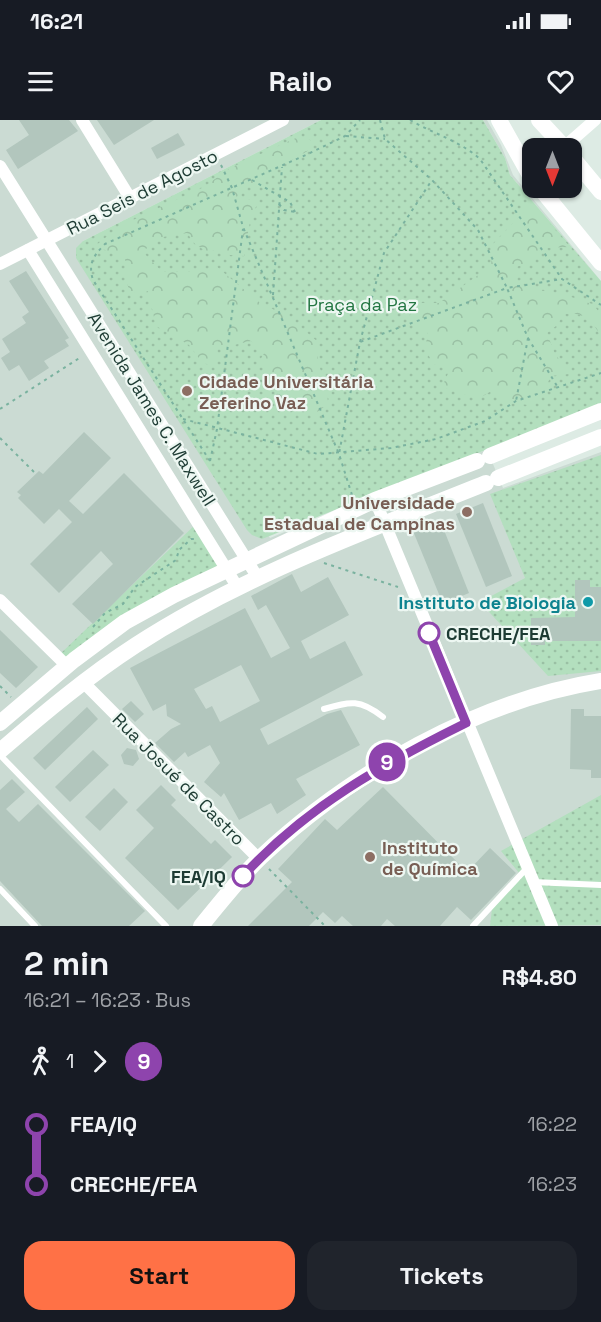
<!DOCTYPE html>
<html lang="en">
<head>
<meta charset="utf-8">
<style>
  :root { --surface:#171b24; --page:#20242c; --text:#f1f3f6; --muted:#9ea1a6; --accent:#ff7146 }
  body { margin:0; font-family:"Space Grotesk",sans-serif; background:var(--page); color:var(--text); height:100vh; display:flex; flex-direction:column; font-size:22px; white-space:nowrap }
  * { box-sizing:border-box; margin:0 }
  p { font-size:20px; color:var(--muted) }
  .icon { flex:none; width:33px; height:33px; fill:none; stroke:currentColor; stroke-width:2; stroke-linecap:round; stroke-linejoin:round }
  .map { position:relative; height:806px; overflow:hidden }
  .sheet { display:flex; flex-direction:column; background:var(--surface); flex:1 }
  .sheet>* { flex:none }
  .badge { padding:0 12px; border-radius:20px; font-size:21px; line-height:39px }
  .needle { width:39px; rotate:180deg }
  .fabs { position:absolute; left:522px; top:18px; display:grid; gap:12px }
  .fabs a { display:grid; place-items:center; width:60px; height:60px; border-radius:12px; background:var(--surface); box-shadow:0 2px 4px #0004; font-size:30px }
  .map>.badge { position:absolute; translate:-50% -50%; box-shadow:0 0 0 3px #fff }
  .legs { display:flex; align-items:center; gap:9px; height:66px; padding:0 24px; font-size:20px }
  .legs p { margin-inline-start:auto }
  .head { display:flex; align-items:center; justify-content:space-between; height:102px; padding:0 24px }
  h1 { font-size:33px; font-weight:600; line-height:45px }
  .cta { display:flex; gap:12px; margin-top:auto; padding:12px 24px }
  .cta a { flex:1; height:69px; border-radius:18px; background:var(--accent); color:#111; font-size:24px; font-weight:600; line-height:69px; text-align:center }
  .cta a+a { background:var(--page); color:var(--text) }
  ul { padding:0 24px; list-style:none }
  li { display:flex; align-items:center; gap:21px; height:60px; font-size:22px }
  li i { display:grid; place-items:center; width:9px; height:100%; margin:0 8px; background:currentColor }
  li i::after { content:''; width:15px; height:15px; margin:-8px; border:4px solid; border-radius:50%; background:var(--surface) }
  li p { margin-inline-start:auto }
  li:first-child i { background:linear-gradient(#0000 50%,currentColor 0) }
  li:last-child i { background:linear-gradient(currentColor 50%,#0000 0) }
  .status { display:flex; justify-content:space-between; align-items:center; height:42px; padding:0 30px; background:var(--surface); direction:ltr }
  .status svg { height:16px; fill:currentColor }
  header { display:flex; justify-content:space-between; align-items:center; height:78px; padding:0 24px; background:var(--surface); font-size:27px; font-weight:600 }
  .map>svg:first-child { display:block }
  .built { fill:#cbdbd3 }
  .grass { fill:url(#grass-dots) }
  .forest { fill:url(#forest-crowns) }
  .building { fill:#b2c6bd; fill-rule:evenodd }
  .lines { fill:none; stroke-linecap:round; stroke-linejoin:round }
  .path { stroke:#7ab29f; stroke-width:2; stroke-dasharray:3 4.5; stroke-linecap:butt }
  .lane { stroke:#fff; stroke-width:6 }
  .street { stroke:#fff; stroke-width:12 }
  .secondary { stroke:#fff; stroke-width:16 }
  .line-1-casing { stroke:#fff; stroke-width:14 }
  .line-1 { stroke:#8e44ad; stroke-width:9 }
  .education-dot { fill:#8d6e63; stroke:#edf7f2; stroke-width:2 }
  .culture-dot { fill:#0f9aa8; stroke:#edf7f2; stroke-width:2 }
  .stop-1-dot { fill:#fff; stroke:#8e44ad; stroke-width:3 }
  .labels { text-anchor:middle; dominant-baseline:central; stroke-width:4.5; stroke-linejoin:round; paint-order:stroke }
  .street-label { font-size:18px; fill:#1d3b33; stroke:#edf7f2 }
  .park-label { font-size:18px; fill:#237642; stroke:#edf7f2 }
  .education-label { font-size:18px; font-weight:bold; fill:#785e54; stroke:#edf7f2; text-anchor:start }
  .culture-label { font-size:18px; font-weight:bold; fill:#0d838f; stroke:#edf7f2; text-anchor:end }
  .stop-label { font-size:18px; font-weight:bold; fill:#1d3b33; stroke:#edf7f2; text-anchor:start }
</style>
</head>
<body>
<div class="status"><b>16:21</b><svg viewBox="0 0 49 12"><path d="M0 12V9h3v3zM5 12V6h3v6zM10 12V3h3v9zM15 12V0h3v12zM26 1h20v11H26zM47 4h2v5h-2z"/></svg></div>
<header><svg class="icon" aria-label="menu" viewBox="0 0 24 24"><path d="M4 6h16M4 12h16M4 18h16"/></svg>Railo<svg class="icon" aria-label="heart" viewBox="0 0 24 24"><path d="M12 20l-8-8c-3-5 5-10 8-4 3-6 11-1 8 4z"/></svg></header>
<div class="map">
<svg width="601" height="806" viewBox="0 0 601 806">
  <defs>
    <pattern id="grass-dots" width="8" height="8" patternUnits="userSpaceOnUse" patternTransform="scale(1.5)"><rect width="8" height="8" fill="#b3dfbe"/><path d="M2 2h.1M6 6h.1" fill="none" stroke="#9ac0a4" stroke-width="1.8" stroke-linecap="round"/></pattern>
    <pattern id="forest-crowns" width="20" height="18" patternUnits="userSpaceOnUse" patternTransform="scale(1.5)"><rect width="20" height="18" fill="#b3dfbe"/><path d="M2 6a3 3 0 1 1 6 0M12 15a3 3 0 1 1 6 0" fill="none" stroke="#9ac0a4"/></pattern>
  </defs>
  <rect width="100%" height="100%" fill="#ddebe4"/>
  <g class="built">
    <path d="M0,0H321L83,121L270,418L532,311L488,332L503,368L601,332V806H0Z"/>
    <path d="M483,0H487L501,25L513,55L601,161L510,55L505,38Z"/>
  </g>
  <g class="grass">
    <path d="M321,0H483L505,38L510,55L601,161V284L262,419L252,415L247,410L76,138V128L83,121Z"/>
    <path d="M601,335V551L548,556L480,482L525,458L490,374Z"/>
    <path d="M197,403L226,449L66,545L58,536Z"/>
    <path d="M601,675V805L490,806L493,780L520,754L501,731Z"/>
  </g>
  <g class="forest">
    <path d="M305,17L313,22L311,29L290,41L278,44L262,67L254,65L242,69L237,77L259,82C247,99 249,116 244,136L230,135L219,129L207,132L195,124L187,113L157,118L143,132L162,152H197L217,147L259,182L290,198L318,222C314,245 328,262 328,284L313,295L276,277L275,265L268,248L258,243L265,232L251,221L217,229L218,241L211,246L202,242L189,225L156,206L148,171L139,175L129,170L126,158L125,138L95,126L120,106L204,67L230,48L296,18Z"/>
    <path d="M532,83L570,127L541,128L531,142L516,147L514,160C535,173 539,168 560,174C572,176 582,182 593,184L601,195V217C592,199 584,192 564,194L556,206L547,213L554,232L569,254L551,256L541,277L529,285L507,283L493,270L478,279L442,267L450,249L433,244L425,228L428,213L407,200L417,183H439L491,146L493,124Z"/>
  </g>
  <g class="building">
    <path d="M19,0H69L78,11L18,49L6,30L29,15Z"/>
    <path d="M97,0H154L114,25Z"/>
    <path d="M178,13L185,25L157,39L151,28Z"/>
    <path d="M26,151L69,218L65,220L69,226L44,241L49,248L29,261L19,245L9,251L1,238L10,232L2,219L26,203L22,197L29,192L9,161Z"/>
    <path d="M84,312L111,338L69,381L83,394L124,353L184,413L93,504L72,484L113,444L101,431L59,473L30,444L72,402L59,389L44,404L18,378L21,375L17,372L39,351L43,354Z"/>
    <path d="M483,383L512,456L486,467L456,394Z"/>
    <path d="M440,400L469,473L443,484L413,411Z"/>
    <path d="M292,454L301,472L328,457L349,495L301,521L310,539L345,521L363,555L260,609L268,625L327,594L341,590L360,625L296,659L306,675L277,694L271,683L239,700L224,673L221,677L204,662L220,643L210,625L188,637L185,632L174,642L155,623L171,609L181,604L167,596L166,584L153,591L130,548L245,488L271,538L290,528L266,485L258,490L251,476ZM241,545L260,581L220,602L212,586L206,589L194,569Z"/>
    <path d="M575,460H590V467H601V521H545V525H531V498L575,497Z"/>
    <path d="M0,510L38,547L16,568L0,553Z"/>
    <path d="M131,581L144,594L135,602L122,589Z"/>
    <path d="M87,587L98,599L45,650L33,638Z"/>
    <path d="M571,589H584V596H601V658H591V650L570,649Z"/>
    <path d="M127,628L136,630L139,639L133,646L124,644L121,635Z"/>
    <path d="M93,630L109,645L70,682L55,667Z"/>
    <path d="M12,659L25,672L6,689L19,702L38,684L145,791L129,806H42L0,761V670Z"/>
    <path d="M161,665L176,680L171,685L211,724L215,720L232,737L178,790L125,738L154,708L136,690Z"/>
    <path d="M383,667L467,752L490,728L516,753L471,800L457,787L440,806H395L387,799L381,806H353L342,796L335,803L323,792L309,806H248L292,762L278,749L325,699L337,710Z"/>
    <path d="M114,668L128,682L100,711L85,697Z"/>
  </g>
  <g class="lines">
    <g class="path">
      <path d="M380,0L385,19L432,60L478,110L507,168L562,159"/>
      <path d="M410,0C434,14 460,21 480,39L562,159L601,185"/>
      <path d="M346,16L385,19"/>
      <path d="M221,45L232,68L243,107L339,334"/>
      <path d="M252,60L290,82L295,92"/>
      <path d="M279,84L284,90L295,92"/>
      <path d="M273,175L282,47"/>
      <path d="M528,218L557,266"/>
      <path d="M360,222L384,133L432,60"/>
      <path d="M0,289L81,237"/>
      <path d="M183,299L318,334L391,328L436,319L485,301L516,281L601,253"/>
      <path d="M0,318L36,354"/>
      <path d="M210,341L93,160C88,144 93,136 105,124L308,34L345,16L360,0"/>
      <path d="M210,341L217,309L243,109"/>
      <path d="M352,375L339,334L360,222L507,168L528,218L516,281"/>
      <path d="M324,443L398,467"/>
      <path d="M93,507L105,493L123,484L135,467L176,440L179,430L191,419H194"/>
      <path d="M0,566L11,577"/>
      <path d="M269,749L325,806"/>
    </g>
    <g class="lane">
      <path d="M324,589C351,581 360,579 383,597"/>
      <path d="M0,635L166,806"/>
      <path d="M533,762L601,765"/>
      <path d="M0,769L35,806"/>
      <path d="M473,806L526,749"/>
    </g>
    <g class="street">
      <path d="M82,0L130,78"/>
      <path d="M563,28L595,0"/>
      <path d="M0,46L258,458"/>
      <path d="M28,130L238,468"/>
      <path d="M0,144L283,0"/>
      <path d="M375,380L552,806"/>
      <path d="M0,480L66,545"/>
      <path d="M83,562L259,739"/>
    </g>
    <g class="secondary">
      <path d="M499,0L532,59"/>
      <path d="M539,0L565,28"/>
      <path d="M572,37L601,72"/>
      <path d="M540,68L601,143"/>
      <path d="M490,336L601,291"/>
      <path d="M498,358L601,317"/>
      <path d="M0,603L74,540L125,502L174,475L375,380L477,341"/>
      <path d="M0,631C43,594 88,556 136,525C244,455 367,411 486,363"/>
      <path d="M201,806C220,783 239,758 261,737C352,652 477,581 601,561"/>
    </g>
  </g>
  <g class="lines">
    <defs>
      <path id="line-1" d="M243,756C306,687 383,644 466,603L429,513"/>
    </defs>
    <use href="#line-1" class="line-1-casing"/>
    <use href="#line-1" class="line-1"/>
  </g>
  <g class="education-dot">
    <circle cx="187" cy="271" r="6"/>
    <circle cx="467" cy="392" r="6"/>
    <circle cx="370" cy="737" r="6"/>
  </g>
  <circle class="culture-dot" cx="588" cy="482" r="6"/>
  <g class="stop-1-dot">
    <circle cx="429" cy="513" r="10"/>
    <circle cx="243" cy="756" r="10"/>
  </g>
  <g class="labels">
    <g class="street-label">
      <text transform="translate(142 72) rotate(-27)">Rua Seis de Agosto</text>
      <text transform="translate(152 289) rotate(58)">Avenida James C. Maxwell</text>
      <text transform="translate(179 659) rotate(45)">Rua Josué de Castro</text>
    </g>
    <g class="park-label">
      <text x="362" y="184">Praça da Paz</text>
    </g>
    <g class="education-label">
      <text x="199" y="261">Cidade Universitária<tspan x="199" dy="21">Zeferino Vaz</tspan></text>
      <text x="455" y="382" text-anchor="end">Universidade<tspan x="455" dy="21">Estadual de Campinas</tspan></text>
      <text x="382" y="727">Instituto<tspan x="382" dy="21">de Química</tspan></text>
    </g>
    <g class="culture-label">
      <text x="576" y="482">Instituto de Biologia</text>
    </g>
    <g class="stop-label">
      <text x="446" y="513">CRECHE/FEA</text>
      <text x="226" y="756" text-anchor="end">FEA/IQ</text>
    </g>
  </g>
</svg>
<div class="fabs">
<a><svg class="needle" viewBox="-14 -14 28 28"><path d="M0-13l5 13h-10z" fill="#e53935"/><path d="M0 13l5-13h-10z" fill="#9ea1a6"/></svg></a>
</div>
<b class="badge" style="left:387px;top:642px;background:#8e44ad;color:#fff">9</b>
</div>
<section class="sheet">
<div class="head"><div><h1>2 min</h1><p>16:21 – 16:23 · Bus</p></div><b>R$4.80</b></div>
<div class="legs"><svg class="icon" aria-label="walk" viewBox="0 0 24 24"><circle cx="13" cy="4" r="2"/><path d="M13 8l-2 6 4 7M11 14l-3 7M7 12l3-4h3l4 4"/></svg>1<svg class="icon" aria-label="forward" viewBox="0 0 24 24"><path d="M9 5l7 7-7 7"/></svg><b class="badge" style="background:#8e44ad;color:#fff">9</b></div>
<ul>
<li><i style="color:#8e44ad"></i><b>FEA/IQ</b><p>16:22</p></li>
<li><i style="color:#8e44ad"></i><b>CRECHE/FEA</b><p>16:23</p></li>
</ul>
<div class="cta"><a>Start</a><a>Tickets</a></div>
</section>
</body>
</html>
